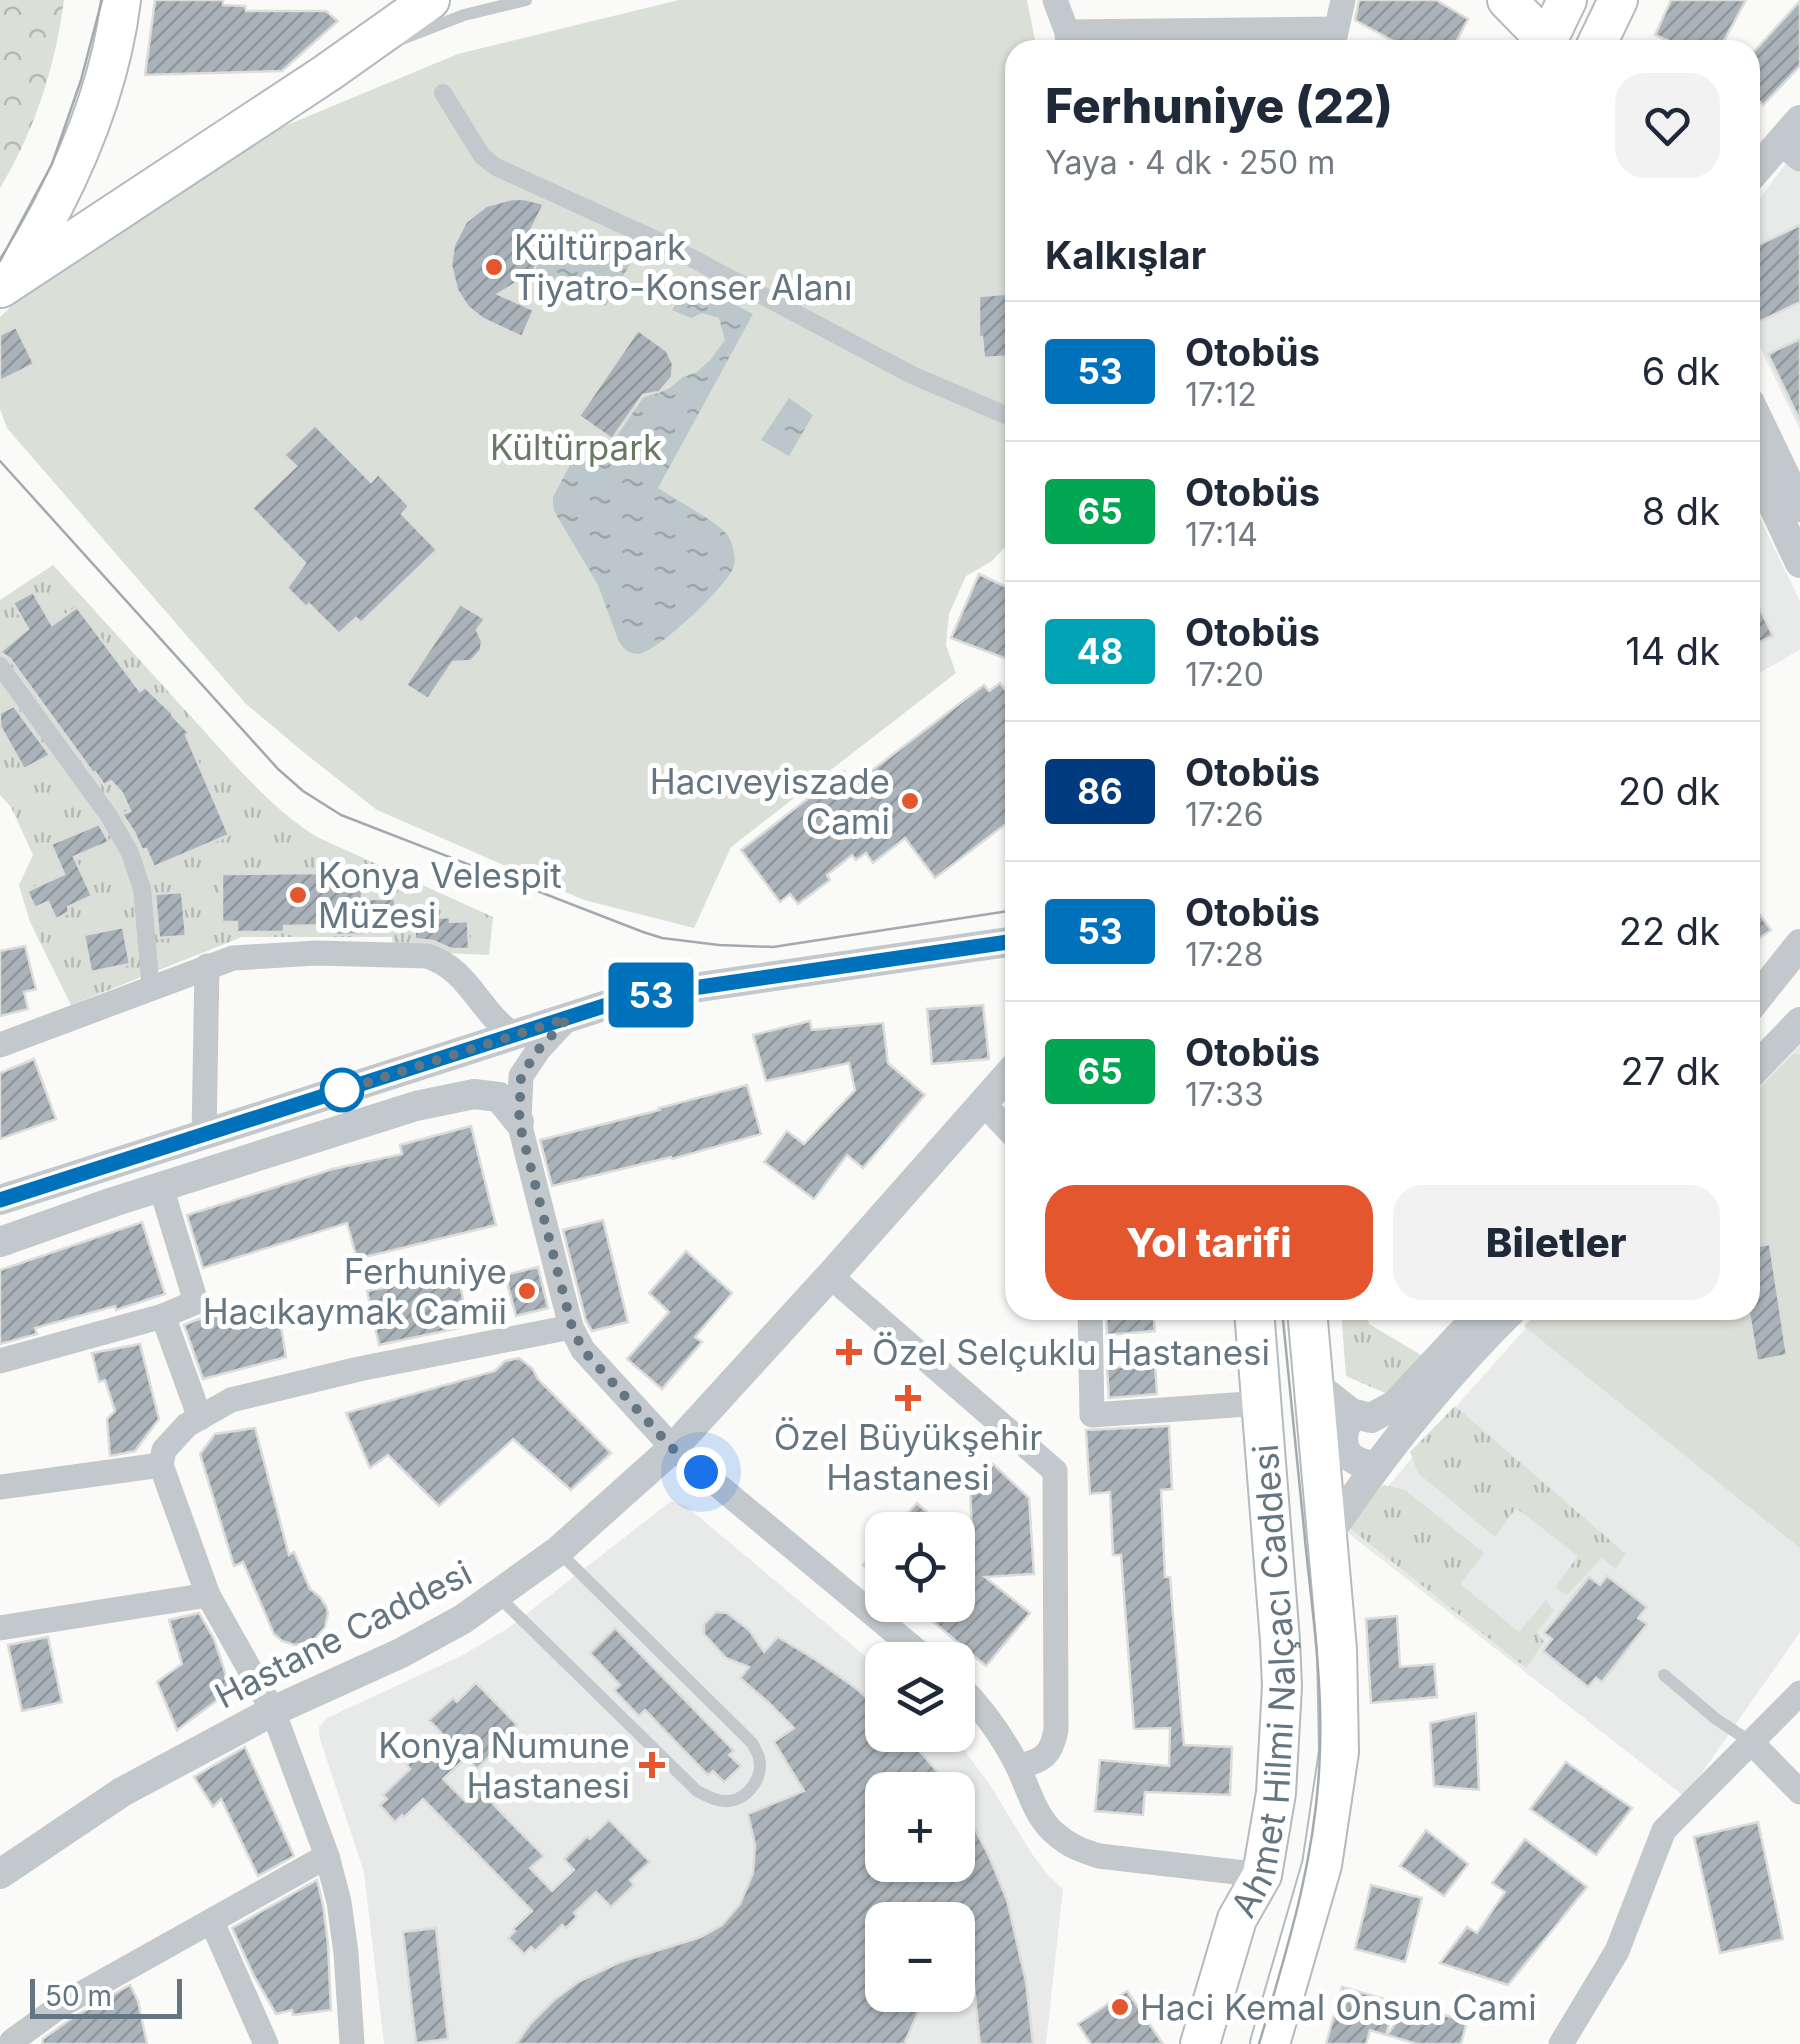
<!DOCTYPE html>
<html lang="tr">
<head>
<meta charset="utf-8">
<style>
  :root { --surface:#fff; --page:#f2f2f3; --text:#1f2937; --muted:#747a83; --line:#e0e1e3; --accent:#e4572e }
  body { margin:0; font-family:Inter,sans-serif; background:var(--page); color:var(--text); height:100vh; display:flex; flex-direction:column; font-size:38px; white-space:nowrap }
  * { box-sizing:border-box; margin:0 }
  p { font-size:32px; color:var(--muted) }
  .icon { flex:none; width:55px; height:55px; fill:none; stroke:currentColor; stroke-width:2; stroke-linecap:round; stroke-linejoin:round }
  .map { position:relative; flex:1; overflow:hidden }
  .panel { position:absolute; left:1005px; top:40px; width:755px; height:1280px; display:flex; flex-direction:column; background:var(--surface); border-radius:30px; box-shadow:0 2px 8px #0004 }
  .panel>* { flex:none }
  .badge { padding:0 20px; border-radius:8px; font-size:35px; line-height:65px }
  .controls { position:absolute; left:865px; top:1512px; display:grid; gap:20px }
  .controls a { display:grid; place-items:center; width:110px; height:110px; border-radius:20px; background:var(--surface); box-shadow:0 2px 8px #0004; font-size:50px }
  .scale { position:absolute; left:30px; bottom:25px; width:152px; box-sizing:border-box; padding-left:10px; border:5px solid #657683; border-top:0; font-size:28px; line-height:35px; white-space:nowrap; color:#657683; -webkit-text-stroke:8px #fff; paint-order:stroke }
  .you { position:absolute; width:50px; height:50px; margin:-25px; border:8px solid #fff; border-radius:50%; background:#1a73e8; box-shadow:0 0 0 15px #1a73e833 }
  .map>.badge { position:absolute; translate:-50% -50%; box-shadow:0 0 0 5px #fff }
  h2 { padding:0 40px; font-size:38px; line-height:90px }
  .round { display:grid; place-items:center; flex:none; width:105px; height:105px; border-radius:30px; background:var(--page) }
  .headline { display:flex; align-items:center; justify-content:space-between; height:170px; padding:0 40px }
  h1 { font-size:48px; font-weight:800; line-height:75px }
  .cta { display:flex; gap:20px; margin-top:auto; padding:20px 40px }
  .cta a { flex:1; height:115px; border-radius:30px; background:var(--accent); color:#fff; font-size:40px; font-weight:800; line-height:115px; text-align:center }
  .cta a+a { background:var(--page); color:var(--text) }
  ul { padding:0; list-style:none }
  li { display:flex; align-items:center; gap:30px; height:140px; padding:0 40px; border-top:2px solid var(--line) }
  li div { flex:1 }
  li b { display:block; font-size:38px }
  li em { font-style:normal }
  li .badge { min-width:110px; font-weight:700; text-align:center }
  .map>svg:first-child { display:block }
  .built { fill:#e8e9e9; fill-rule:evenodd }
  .grass { fill:url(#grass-tufts) }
  .forest { fill:url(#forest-crowns) }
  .park { fill:#dadfd7 }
  .water { fill:url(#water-ripples) }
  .building { fill:url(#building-hatch); stroke:#dcdcda; stroke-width:2.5 }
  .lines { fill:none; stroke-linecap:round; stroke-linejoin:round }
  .primary-casing { stroke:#b5babe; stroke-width:42 }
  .service { stroke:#c3c8cc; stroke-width:12 }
  .pedestrian { stroke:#c3c8cc; stroke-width:18 }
  .minor { stroke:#c3c8cc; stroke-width:25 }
  .tertiary { stroke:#c3c8cc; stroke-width:30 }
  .primary { stroke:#fff; stroke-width:38 }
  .tram { stroke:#a2aab0; stroke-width:2.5 }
  .line-casing { stroke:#fff; stroke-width:22 }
  .line { stroke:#0072bc; stroke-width:15 }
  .walk { stroke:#657683; stroke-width:10; stroke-dasharray:0 18 }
  .poi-dot { fill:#e4572e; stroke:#fff; stroke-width:4 }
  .stop-dot { fill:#fff; stroke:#0072bc; stroke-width:5 }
  .labels { text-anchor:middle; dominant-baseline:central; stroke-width:10; stroke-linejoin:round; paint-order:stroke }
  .poi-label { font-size:35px; fill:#657683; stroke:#fff; text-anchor:start }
  .park-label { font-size:35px; fill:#687a64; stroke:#fff }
  .street-label { font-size:35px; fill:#657683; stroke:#fff }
</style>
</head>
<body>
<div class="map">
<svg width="1800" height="2044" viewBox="0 0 1800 2044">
  <defs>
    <pattern id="grass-tufts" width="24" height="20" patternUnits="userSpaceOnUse" patternTransform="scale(2.5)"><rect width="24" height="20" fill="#dadfd7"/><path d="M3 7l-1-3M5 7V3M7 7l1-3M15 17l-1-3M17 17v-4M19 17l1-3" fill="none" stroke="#b4b9b4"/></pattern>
    <pattern id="forest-crowns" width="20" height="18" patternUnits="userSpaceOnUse" patternTransform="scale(2.5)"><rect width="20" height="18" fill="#dadfd7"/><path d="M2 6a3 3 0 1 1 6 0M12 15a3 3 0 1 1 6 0" fill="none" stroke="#b4b9b4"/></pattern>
    <pattern id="water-ripples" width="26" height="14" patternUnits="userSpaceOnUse" patternTransform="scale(2.5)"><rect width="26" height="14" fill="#bbc7cb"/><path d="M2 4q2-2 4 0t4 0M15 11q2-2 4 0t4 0" fill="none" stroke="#9ca6aa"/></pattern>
    <pattern id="building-hatch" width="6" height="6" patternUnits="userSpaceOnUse" patternTransform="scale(2.5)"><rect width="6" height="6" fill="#aab3b9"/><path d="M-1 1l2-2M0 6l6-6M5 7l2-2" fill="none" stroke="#8e969c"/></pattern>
  </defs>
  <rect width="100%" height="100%" fill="#fafaf8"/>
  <g class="built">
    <path d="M1788,161L1800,171V430L1750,327V211Z"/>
    <path d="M1750,498L1800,601V650L1750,678Z"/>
    <path d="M1800,1043V1632L1685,1797L1348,1533L1460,1402L1542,1310H1750V1091Z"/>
    <path d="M671,1501L687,1507L882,1670V1735H953L990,1785L1032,1854L1047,1874L1063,1889L1046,2044H384L364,1872L320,1739L319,1727L327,1718L459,1657L507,1629ZM882,1790H958V1865H882ZM882,1920H958V1995H882Z"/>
  </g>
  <g class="grass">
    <path d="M53,565C100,616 147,668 194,720C232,761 269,807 317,837L493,917L489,955L394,951L392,937H242L71,1005L30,922L19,885L33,855L11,807L0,795V600Z"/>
    <path d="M1341,1310H1367L1369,1324L1431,1361L1399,1399L1346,1376Z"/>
    <path d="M1455,1406L1626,1554L1616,1569L1602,1558L1567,1595L1555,1588L1578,1556L1516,1508L1495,1537L1418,1473L1410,1452Z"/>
    <path d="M1383,1485L1405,1490L1484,1553L1460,1584L1519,1632L1546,1600L1554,1611L1537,1632L1544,1642L1526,1668L1346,1525Z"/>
  </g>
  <path class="forest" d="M0,0H64C55,67 35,130 0,188Z"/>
  <g class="park">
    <path d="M679,0H1027L1037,50H1015V536L992,561L966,576L949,614L946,645L956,673L731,847L694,928L584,900L377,810L307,755L245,703L7,428L0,409V317L39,280L263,135L458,54Z"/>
    <path d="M1793,1054H1800V1548L1524,1326L1540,1310H1750V1098Z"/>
  </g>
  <g class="water">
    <path d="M535,234L579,254L620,247L635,255L606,306L533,275C539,263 541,253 530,244Z"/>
    <path d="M690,282L753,314L658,488C673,498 720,523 728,536C733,544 736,557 734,566C729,584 657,653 638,654C629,654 624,649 619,642L598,585L554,511L553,503V497L584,438L606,452L643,398L670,388L683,377L697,372L710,360L725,340L719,318L702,313L691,318L672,310Z"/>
    <path d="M789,398L813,415L789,456L761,440Z"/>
  </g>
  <g class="building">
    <path d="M155,0H223V5L245,6L246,11H326L338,21L282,71L145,75Z"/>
    <path d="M1359,0H1436L1468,19L1452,50H1410L1355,20Z"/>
    <path d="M1671,0H1746L1719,50H1690L1655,35Z"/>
    <path d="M1800,1V66L1763,105L1750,92V56Z"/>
    <path d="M512,199H525L544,204L526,240L534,248L537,258L534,272L498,294L534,310L522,337L483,319L468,307L457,290L451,265L454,245L466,222L486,206Z"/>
    <path d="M1800,225V302L1750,326V249Z"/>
    <path d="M1015,293V356L984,358L982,337L979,338V296Z"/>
    <path d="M16,327L34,364L0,381V335Z"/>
    <path d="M638,330L667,351L673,364L672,377L659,392L643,395L612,439L579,416Z"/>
    <path d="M1800,339V421L1768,354Z"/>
    <path d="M315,425L371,482L378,474L409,506L402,514L437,550L361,623L356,618L339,634L309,604L306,607L287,588L305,563L252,508L296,466L284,455Z"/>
    <path d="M979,574L1015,591V662L951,638Z"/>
    <path d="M1750,589L1773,636L1750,647Z"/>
    <path d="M33,592L52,625L77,607L140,691L145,687L173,714L172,715L189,733L186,735L229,835L154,867L146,849L142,850L134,832L122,814L130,811L122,793L111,781L104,785L95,772L93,773L10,659L0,652L28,629L13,603Z"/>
    <path d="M460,604L485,619L477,630L482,641L481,650L471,661L453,662L428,699L406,685Z"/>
    <path d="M1000,683L1015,703V817L935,878L905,838L873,863L866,853L856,860L852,855L827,875L830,880L798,904L790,894L780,902L741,850L844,771L854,784L984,685L989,691Z"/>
    <path d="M14,706L50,755L24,769L0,726V713Z"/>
    <path d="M99,824L109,842L74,857L92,896L68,907L69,912L56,919L48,902L35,908L27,891L64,874L51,844Z"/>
    <path d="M317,873L343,884H350V889H362V899H395V916H378V934L335,935V925L284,926V932H237V922H222V874Z"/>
    <path d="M182,892L186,936L159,938L155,894Z"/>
    <path d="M1750,901L1771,930L1750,945Z"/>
    <path d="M450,917V922L468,921L469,949H451L433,941L415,939L414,922L434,921V918Z"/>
    <path d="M123,927L130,964L91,972L84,935Z"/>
    <path d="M25,946L36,989L24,992L28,1009L0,1016V951Z"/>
    <path d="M983,1005L989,1059L932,1064L927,1009Z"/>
    <path d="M810,1021L812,1030L883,1023L888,1063L925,1095L863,1168L847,1155L814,1199L764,1162L787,1131L804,1144L855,1090L849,1063L766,1081L753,1035Z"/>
    <path d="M34,1059L56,1119L0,1139V1073Z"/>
    <path d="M747,1085L761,1134L672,1159L671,1157L552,1186L540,1140L660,1110L659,1108Z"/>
    <path d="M471,1126L496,1225L357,1259L347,1223L203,1268L187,1215L333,1169L402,1154L400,1145Z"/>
    <path d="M603,1220L628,1322L592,1331L586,1321L563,1230Z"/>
    <path d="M142,1222L165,1294L116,1310L115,1306L35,1328L37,1334L0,1344V1270Z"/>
    <path d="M1770,1244L1787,1355L1757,1361L1749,1313L1750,1247Z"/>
    <path d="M686,1251L732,1293L695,1337L702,1342L662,1389L627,1359L669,1312L649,1293Z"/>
    <path d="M538,1267L548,1308L516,1316L505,1275Z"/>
    <path d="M458,1273L468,1326L379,1345L367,1291Z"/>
    <path d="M250,1307L251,1314L278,1308L286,1357L203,1379L184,1325L196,1320Z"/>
    <path d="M1106,1310H1153L1155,1331L1107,1335Z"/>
    <path d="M140,1344L159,1419L135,1451L110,1456L107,1419L115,1411L105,1380L99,1382L92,1353Z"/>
    <path d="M519,1358L532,1368L538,1379L611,1453L571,1490L513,1439L439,1506L388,1455L370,1468L346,1413L495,1371L505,1361Z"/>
    <path d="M1155,1364L1157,1394L1109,1398L1107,1368Z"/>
    <path d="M1169,1426L1172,1489L1161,1490L1165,1577H1170L1184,1745L1232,1747L1230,1795L1145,1792L1143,1815L1095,1811L1100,1760L1169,1766L1170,1728L1134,1729L1121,1555H1113L1110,1492L1090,1494L1086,1430Z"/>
    <path d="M255,1428L289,1555L294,1552L310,1589L320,1597L326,1606L328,1613L325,1627L312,1642L295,1645L282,1641L274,1634L243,1562L234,1566L200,1454L215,1434Z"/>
    <path d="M993,1464L1029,1498L1034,1574L985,1577L1030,1613L986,1666L913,1605H958V1541L973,1556L970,1488Z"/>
    <path d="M917,1503L946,1530H893Z"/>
    <path d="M882,1542V1581L863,1565Z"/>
    <path d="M1607,1576L1647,1607L1638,1618L1647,1624L1602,1682L1596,1678L1588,1687L1543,1651L1552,1639L1544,1633L1589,1577L1600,1585Z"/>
    <path d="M716,1612L727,1613L749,1630L764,1652L778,1637L816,1660L857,1689L882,1712V1735H906L953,1790H882V1865H958V1797L989,1856L1007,1900L1026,1982L1033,2044H980L974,1986L958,1920H882V1995H926L904,2044H516L531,2023L554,2000L578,1982L620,1962L701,1937L722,1925L740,1904L753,1873L755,1845L748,1814L804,1791L774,1742L794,1728L769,1703L740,1678L749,1667L726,1658L704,1634V1624Z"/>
    <path d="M199,1613L214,1639L231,1690L177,1730L157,1682L182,1664L169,1620Z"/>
    <path d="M1397,1616L1400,1667L1434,1664L1437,1697L1371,1703L1366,1619Z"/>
    <path d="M615,1628L734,1751L729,1755L741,1766L724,1782L713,1771L708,1775L645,1710L639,1716L614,1690L620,1685L590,1653Z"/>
    <path d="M48,1637L62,1702L22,1711L8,1645Z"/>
    <path d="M476,1683L517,1725L497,1744L500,1746L477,1769L466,1758L443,1779L466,1802L479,1789L512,1824L544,1856L530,1868L552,1891L574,1870L564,1859L587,1836L590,1839L609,1820L650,1862L630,1880L634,1885L611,1907L596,1892L574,1913L577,1917L566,1928L562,1925L535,1951L531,1947L524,1954L508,1938L515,1931L513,1929L532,1911L483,1860L423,1799L404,1817L402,1815L395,1822L380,1805L387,1799L383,1795L410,1769L407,1765L418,1753L422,1757L444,1736L429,1720L453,1698L457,1702Z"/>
    <path d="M1476,1713L1479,1790L1434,1786L1430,1723Z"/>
    <path d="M245,1747L294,1856L258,1876L221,1799L213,1807L194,1777Z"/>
    <path d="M1566,1762L1632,1808L1596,1855L1530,1809Z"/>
    <path d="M1758,1822L1783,1939L1720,1953L1694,1837Z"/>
    <path d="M1426,1830L1468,1864L1444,1896L1400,1866Z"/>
    <path d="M1525,1839L1587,1887L1508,1985L1440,1963L1467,1927L1477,1933L1505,1892L1492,1883Z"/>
    <path d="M317,1880L323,1905L328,1944L331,2010L293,2015L292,2010L276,2014L254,1976L232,1928Z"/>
    <path d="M1371,1885L1422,1898L1405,1962L1355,1949Z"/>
    <path d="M436,1928L448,2039L416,2043L403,1932Z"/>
    <path d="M130,1985L138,2001L147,2044H42L43,2039L72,2018Z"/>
    <path d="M1342,1987L1395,2002L1386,2035L1370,2030L1366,2044H1326Z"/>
    <path d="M1127,1991L1163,2044H1091L1078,2024Z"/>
    <path d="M1409,2006L1467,2021L1461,2044H1417L1387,2035Z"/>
  </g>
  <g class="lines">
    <defs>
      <g id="primary">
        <path d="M1507,0L1547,41L1551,50"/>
        <path d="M1543,50L1567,0"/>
        <path d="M1594,50L1618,0"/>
        <path d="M13,274C29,254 41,229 53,207C87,141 112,74 121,0"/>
        <path d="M1,288L327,73L430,0"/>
        <path id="s1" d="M1200,2044L1237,1919L1262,1875L1276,1793L1282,1686L1280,1641L1254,1310"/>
        <path d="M1270,2044L1322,1865L1339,1752L1337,1649L1307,1310"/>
      </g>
    </defs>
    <use href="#primary" class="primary-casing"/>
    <g class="service">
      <path d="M402,39L464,15L526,0"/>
      <path d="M498,1596L697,1791C707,1796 717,1802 729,1801C748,1799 764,1777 759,1758C759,1756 753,1745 752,1743L560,1553"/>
      <path d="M1664,1675L1716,1719L1751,1742"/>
    </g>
    <g class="pedestrian">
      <path d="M443,93L482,156L496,167L667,245L912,375L1015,419"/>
      <path d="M0,666L109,816L130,853L142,889L151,990"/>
    </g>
    <g class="minor">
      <path d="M1055,0L1067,32L1068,50"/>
      <path d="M1067,32L1336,29"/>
      <path d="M1332,50L1343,0"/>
      <path d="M1779,142L1800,159"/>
      <path d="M568,1018L539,1049L521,1076L519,1122L571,1327L583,1350L673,1448L928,1660"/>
      <path d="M0,1045L233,958L317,953L427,956C469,969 479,1012 514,1035"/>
      <path d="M983,1103L1015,1137"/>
      <path d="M204,1136L207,966"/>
      <path d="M830,1276L1055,1471L1056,1730C1051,1756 1043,1760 1018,1767"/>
      <path d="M1090,1310L1092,1415L1262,1403"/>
      <path d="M163,1316L200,1418"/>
      <path d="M0,1361L163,1316L196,1302L161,1187"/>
      <path d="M0,1487L161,1465"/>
      <path d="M0,1628L208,1595"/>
      <path d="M958,1684C983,1709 1002,1735 1018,1767C1029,1790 1036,1819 1057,1835C1069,1846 1083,1851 1099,1856L1262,1875"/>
      <path d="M1751,1742L1800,1792"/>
      <path d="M212,1922L266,2044"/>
      <path d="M17,2044L12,2041L63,2004L327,1856"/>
      <path d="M352,2044L346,1953L339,1902L327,1856L273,1711L208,1595L161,1465L164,1450L187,1425L231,1400L359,1369L571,1327"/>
      <path d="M1561,2044L1617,1951L1664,1830L1800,1693"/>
    </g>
    <g class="tertiary">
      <path d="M1750,177L1800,120"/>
      <path d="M1750,403L1800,507"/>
      <path d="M1750,456L1800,563"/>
      <path d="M1750,1007L1800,944"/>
      <path d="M1750,1074L1800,1022"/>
      <path d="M0,1200L610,1004L652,994L1015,941"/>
      <path d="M0,1242L113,1202L416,1106L474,1094L499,1097L519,1122"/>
      <path d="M1313,1383L1351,1413L1371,1418L1395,1405L1478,1316"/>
      <path d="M1351,1413C1337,1441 1340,1461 1375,1466"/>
      <path d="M1328,1535C1382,1455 1443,1378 1512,1310"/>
      <path d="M0,1874L122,1792L273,1711L401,1653L463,1619L558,1551L673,1448L830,1276L1015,1067"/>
    </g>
    <use href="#primary" class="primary"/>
    <g class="tram">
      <path d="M0,261L52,164L81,80L102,0"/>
      <path d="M0,461L278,769L303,791L341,815L643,932L662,938L719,945L773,947L1015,910"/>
      <path d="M1259,2044C1288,1947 1318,1851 1320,1748C1322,1685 1314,1622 1307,1559C1299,1476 1290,1393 1282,1310"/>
    </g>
  </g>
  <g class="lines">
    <defs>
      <path id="line" d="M0,1200L610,1004L652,994L1015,941"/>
    </defs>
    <use href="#line" class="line-casing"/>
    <use href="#line" class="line"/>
    <path class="walk" d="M342,1090L338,1092L568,1018L539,1049L521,1076L519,1122L572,1327L583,1350L672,1448L701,1472"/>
  </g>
  <g class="poi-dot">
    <circle cx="494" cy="267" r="10"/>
    <circle cx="910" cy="801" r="10"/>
    <circle cx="298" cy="895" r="10"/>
    <circle cx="527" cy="1291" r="10"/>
    <path d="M844 1337h10v10h10v10h-10v10h-10v-10h-10v-10h10z"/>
    <path d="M903 1383h10v10h10v10h-10v10h-10v-10h-10v-10h10z"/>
    <path d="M647 1750h10v10h10v10h-10v10h-10v-10h-10v-10h10z"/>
    <circle cx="1120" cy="2007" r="10"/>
  </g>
  <circle class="stop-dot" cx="342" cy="1090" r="20"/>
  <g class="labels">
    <g class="poi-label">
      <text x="514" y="247">Kültürpark<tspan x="514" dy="40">Tiyatro-Konser Alanı</tspan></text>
      <text x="890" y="781" text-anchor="end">Hacıveyiszade<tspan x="890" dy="40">Cami</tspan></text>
      <text x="318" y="875">Konya Velespit<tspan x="318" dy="40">Müzesi</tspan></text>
      <text x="507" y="1271" text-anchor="end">Ferhuniye<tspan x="507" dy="40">Hacıkaymak Camii</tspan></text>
      <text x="872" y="1352">Özel Selçuklu Hastanesi</text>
      <text x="908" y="1437" text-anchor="middle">Özel Büyükşehir<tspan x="908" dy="40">Hastanesi</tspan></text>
      <text x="630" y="1745" text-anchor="end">Konya Numune<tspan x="630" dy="40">Hastanesi</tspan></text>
      <text x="1140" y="2007">Haci Kemal Onsun Cami</text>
    </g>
    <g class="park-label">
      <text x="576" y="447">Kültürpark</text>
    </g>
    <g class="street-label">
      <text transform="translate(343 1634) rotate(-27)">Hastane Caddesi</text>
      <text stroke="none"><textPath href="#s1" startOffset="375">Ahmet Hilmi Nalçacı Caddesi</textPath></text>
    </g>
  </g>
</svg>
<div class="controls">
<a><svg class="icon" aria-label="locate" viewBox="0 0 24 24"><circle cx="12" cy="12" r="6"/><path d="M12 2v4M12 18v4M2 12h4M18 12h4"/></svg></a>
<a><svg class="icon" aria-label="layers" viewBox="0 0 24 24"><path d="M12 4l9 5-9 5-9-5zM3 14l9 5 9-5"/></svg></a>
<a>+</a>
<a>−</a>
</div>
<div class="scale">50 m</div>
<div class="you" style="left:701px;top:1472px"></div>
<b class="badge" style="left:651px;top:995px;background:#0072bc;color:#fff">53</b>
<section class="panel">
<div class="headline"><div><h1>Ferhuniye (22)</h1><p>Yaya · 4 dk · 250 m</p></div><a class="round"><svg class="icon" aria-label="heart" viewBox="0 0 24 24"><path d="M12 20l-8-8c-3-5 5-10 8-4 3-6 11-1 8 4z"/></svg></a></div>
<h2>Kalkışlar</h2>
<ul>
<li><span class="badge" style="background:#0072bc;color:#fff">53</span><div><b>Otobüs</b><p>17:12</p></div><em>6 dk</em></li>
<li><span class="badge" style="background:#00a651;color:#fff">65</span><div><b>Otobüs</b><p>17:14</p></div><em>8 dk</em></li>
<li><span class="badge" style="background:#00a3b4;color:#fff">48</span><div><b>Otobüs</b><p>17:20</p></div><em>14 dk</em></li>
<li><span class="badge" style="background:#003b80;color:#fff">86</span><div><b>Otobüs</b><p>17:26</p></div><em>20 dk</em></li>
<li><span class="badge" style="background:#0072bc;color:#fff">53</span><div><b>Otobüs</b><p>17:28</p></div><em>22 dk</em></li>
<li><span class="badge" style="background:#00a651;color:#fff">65</span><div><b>Otobüs</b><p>17:33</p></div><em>27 dk</em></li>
</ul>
<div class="cta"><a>Yol tarifi</a><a>Biletler</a></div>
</section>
</div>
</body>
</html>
